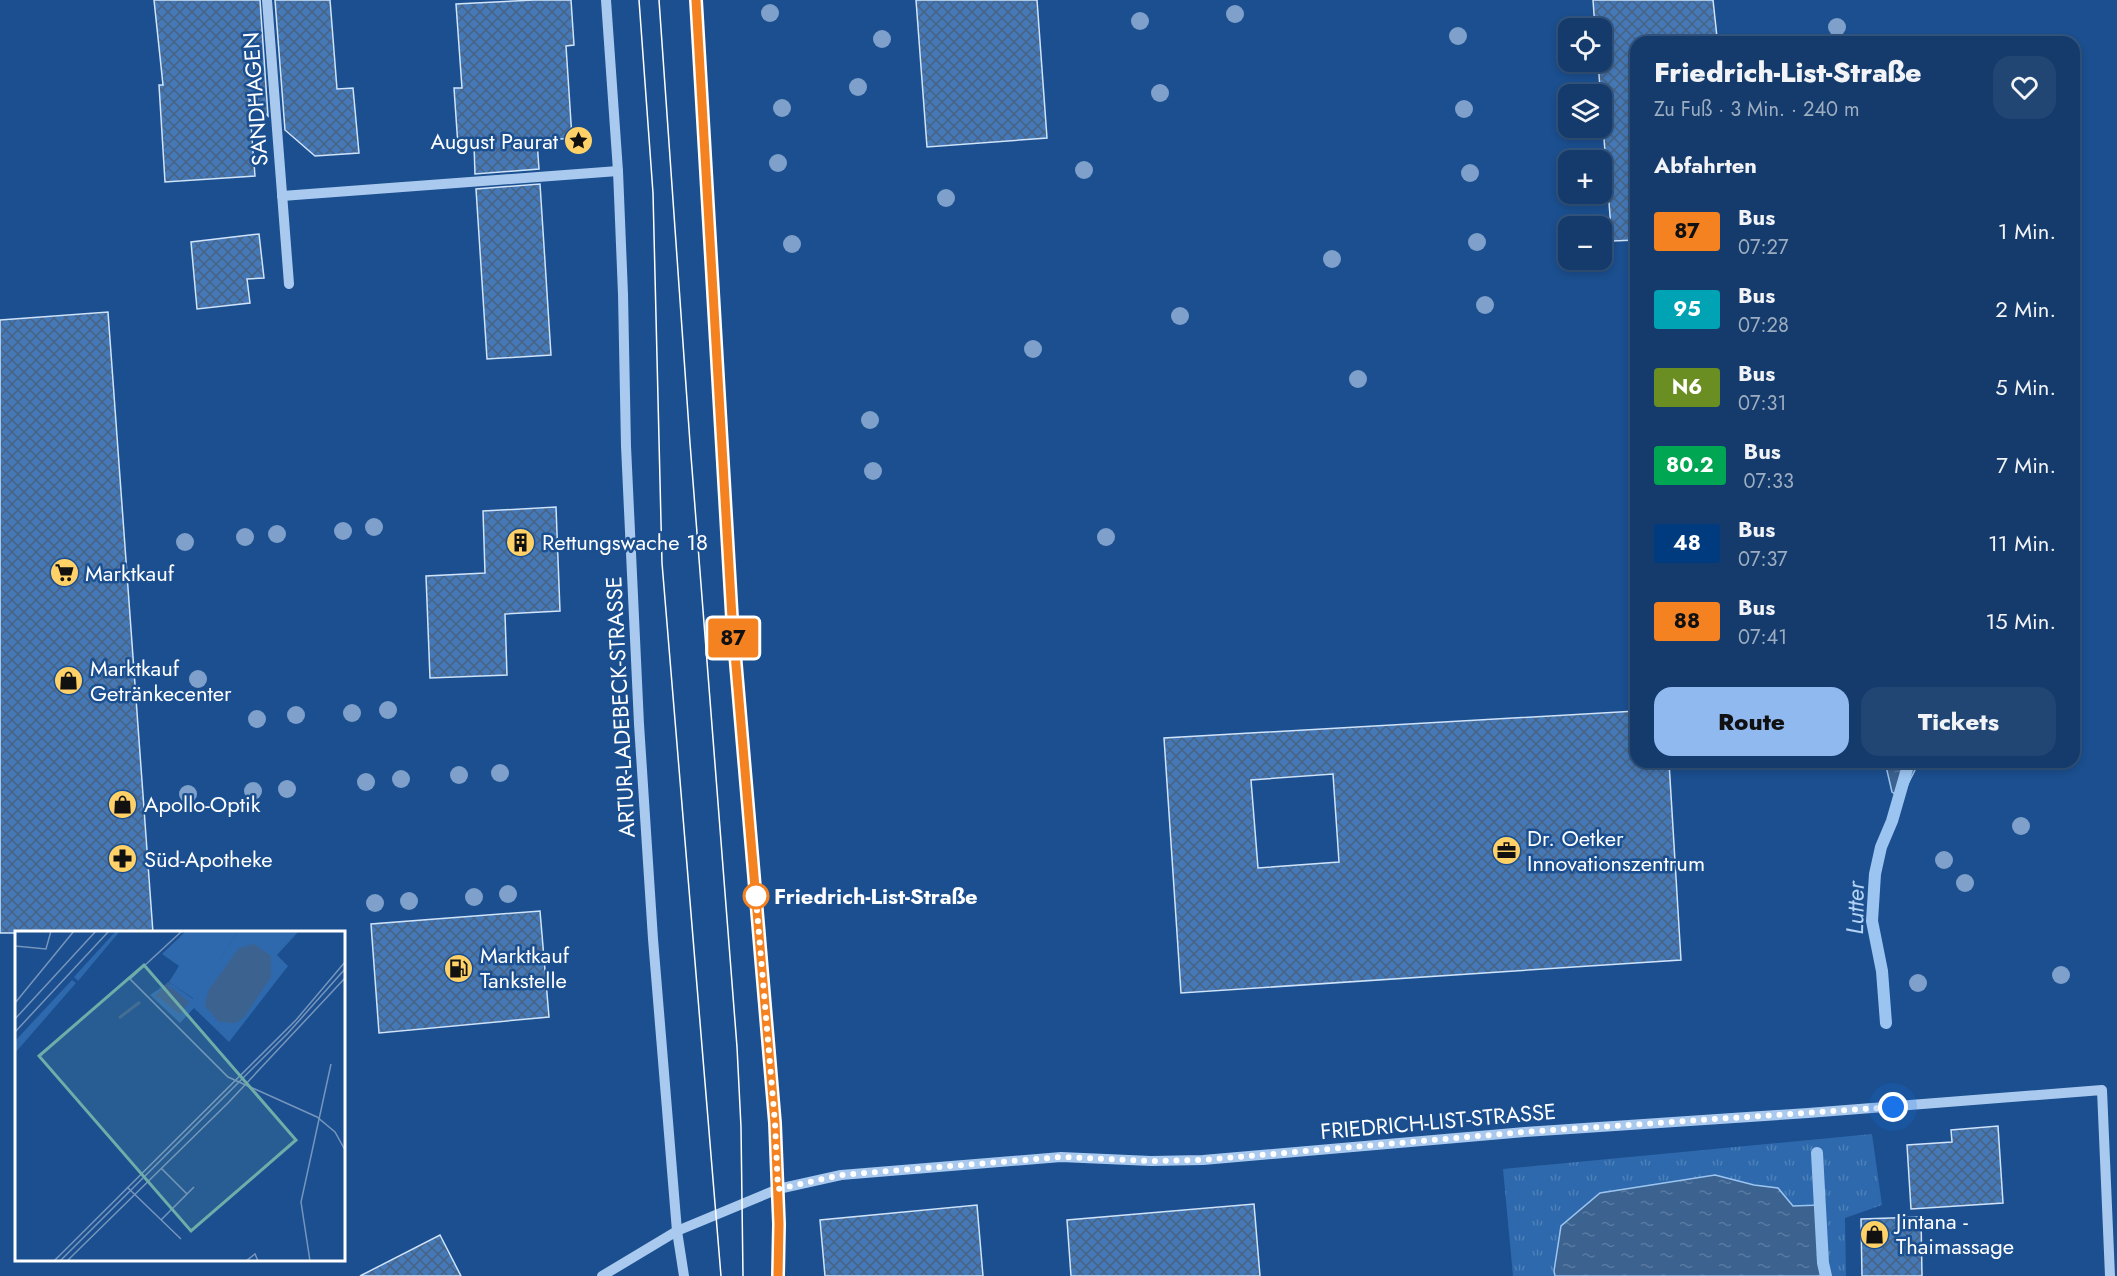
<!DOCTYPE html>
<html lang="de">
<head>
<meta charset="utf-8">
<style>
  :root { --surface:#143b6b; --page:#214673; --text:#f1f3f6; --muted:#9dadc1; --line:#33557e; --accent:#90b9f0 }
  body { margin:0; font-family:Jost,sans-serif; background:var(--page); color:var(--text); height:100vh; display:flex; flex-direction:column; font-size:22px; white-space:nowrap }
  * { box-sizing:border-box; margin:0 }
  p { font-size:20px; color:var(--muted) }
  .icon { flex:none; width:33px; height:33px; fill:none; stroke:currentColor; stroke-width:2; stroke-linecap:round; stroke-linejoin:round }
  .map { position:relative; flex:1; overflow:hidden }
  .drawer { position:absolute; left:1630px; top:36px; width:450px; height:732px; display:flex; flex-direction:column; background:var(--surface); border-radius:18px; box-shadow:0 3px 9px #0003,0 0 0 2px var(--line) }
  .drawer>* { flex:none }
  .badge { padding:0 12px; border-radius:4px; font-size:21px; line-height:39px }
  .tools { position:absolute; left:1558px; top:18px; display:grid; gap:12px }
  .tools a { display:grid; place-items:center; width:54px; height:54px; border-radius:12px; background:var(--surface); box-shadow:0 3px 9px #0003,0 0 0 2px var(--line); font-size:30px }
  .you { position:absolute; width:30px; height:30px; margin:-15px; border:4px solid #fff; border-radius:50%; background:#1a73e8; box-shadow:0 0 0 9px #1a73e833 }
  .map>.badge { position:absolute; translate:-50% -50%; box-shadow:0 0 0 3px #fff }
  h2 { padding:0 24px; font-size:22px; line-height:54px }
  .round { display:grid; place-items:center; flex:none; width:63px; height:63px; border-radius:18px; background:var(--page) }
  .summary { display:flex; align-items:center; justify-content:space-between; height:102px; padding:0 24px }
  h1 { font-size:28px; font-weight:800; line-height:45px }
  .cta { display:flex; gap:12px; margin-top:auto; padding:12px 24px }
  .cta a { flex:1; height:69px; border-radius:18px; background:var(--accent); color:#111; font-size:24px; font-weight:800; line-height:69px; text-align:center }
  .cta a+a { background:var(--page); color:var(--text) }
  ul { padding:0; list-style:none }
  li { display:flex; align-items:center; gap:18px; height:78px; padding:0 24px }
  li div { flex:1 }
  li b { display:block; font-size:22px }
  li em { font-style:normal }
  li .badge { min-width:66px; font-weight:700; text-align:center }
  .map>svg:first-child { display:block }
  .park { fill:url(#park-tufts) }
  .water { fill:url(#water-ripples); stroke:#9cc4f0; stroke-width:1.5 }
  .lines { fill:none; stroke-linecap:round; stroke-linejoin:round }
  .stream { stroke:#9cc4f0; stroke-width:12 }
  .building { fill:url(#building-cross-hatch); stroke:#cfe3fa; stroke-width:1.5; fill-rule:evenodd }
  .minor { stroke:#a9c9ee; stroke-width:10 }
  .tram { stroke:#fff; stroke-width:1.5 }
  .tree { fill:#7ea0ca }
  .line-casing { stroke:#fff; stroke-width:14 }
  .line { stroke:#f58220; stroke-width:9 }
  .walk { stroke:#fff; stroke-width:6; stroke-dasharray:0 10.8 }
  .stop-dot { fill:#fff; stroke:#f58220; stroke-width:3 }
  .labels { text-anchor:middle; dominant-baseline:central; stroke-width:5; stroke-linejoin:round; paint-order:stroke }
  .street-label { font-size:22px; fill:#fff; stroke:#1b4f8f }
  .poi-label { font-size:22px; fill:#fff; stroke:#1b4f8f; text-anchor:start }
  .stop-label { font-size:22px; font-weight:bold; fill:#fff; stroke:#1b4f8f; text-anchor:start }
  .water-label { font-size:24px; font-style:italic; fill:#b5d3f5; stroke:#1b4f8f }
  .inset-river { fill:none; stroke:#3c6290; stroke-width:3 }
  .inset-road { fill:none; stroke:#7695bc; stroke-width:1.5 }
  .view { fill:#6fada8; fill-opacity:0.15; stroke:#6fada8; stroke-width:3 }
  .inset-edge { fill:none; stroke:#fff; stroke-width:3 }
</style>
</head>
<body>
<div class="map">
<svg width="2117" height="1276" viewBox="0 0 2117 1276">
  <defs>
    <pattern id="park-tufts" width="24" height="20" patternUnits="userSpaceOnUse" patternTransform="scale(1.5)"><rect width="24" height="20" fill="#2e69ad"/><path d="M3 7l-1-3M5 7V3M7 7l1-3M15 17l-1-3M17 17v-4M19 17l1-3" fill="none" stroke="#4d80b9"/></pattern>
    <pattern id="water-ripples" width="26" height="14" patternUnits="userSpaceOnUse" patternTransform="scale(1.5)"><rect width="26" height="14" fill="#3c6290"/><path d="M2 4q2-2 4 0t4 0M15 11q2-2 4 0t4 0" fill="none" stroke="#597aa1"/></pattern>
    <pattern id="building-cross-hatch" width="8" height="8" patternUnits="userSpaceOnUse" patternTransform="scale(1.5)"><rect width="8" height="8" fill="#4478b7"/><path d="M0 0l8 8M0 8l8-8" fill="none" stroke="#486282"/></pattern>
  </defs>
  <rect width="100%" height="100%" fill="#1b4f8f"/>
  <path class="park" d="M1872,1134L1882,1205L1845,1218L1846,1276H1513L1503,1169Z"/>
  <g class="water">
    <path d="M1885,762H1919L1904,792L1898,796L1892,792Z"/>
    <path d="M1715,1175L1754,1185L1778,1188L1793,1206L1820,1205L1823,1263L1826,1276H1555L1554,1271L1561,1226L1600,1193Z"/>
  </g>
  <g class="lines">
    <g class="stream">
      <path d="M1886,1023L1882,971L1872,921L1875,874L1881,847L1892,821L1909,762"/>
      <path d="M1817,1153L1823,1263L1826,1276"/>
    </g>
  </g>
  <g class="building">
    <path d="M154,0H260L268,116L249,99L255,176L165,182L159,85H163Z"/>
    <path d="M275,0H330L337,89L353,88L359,153L315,156L285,130Z"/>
    <path d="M534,0H571L574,45L566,46L572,138L537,141L539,169L475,174L474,145L458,146L454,88H462L456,4Z"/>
    <path d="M916,0H1037L1047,138L927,147Z"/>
    <path d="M1593,0H1713L1717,37L1675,42H1636V240L1612,241L1598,62H1602V28H1595Z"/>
    <path d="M540,184L551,355L487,359L476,189Z"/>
    <path d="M259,234L264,278L247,279L250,303L197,309L191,242Z"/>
    <path d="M108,312L153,933H0V320Z"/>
    <path d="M556,507L560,611L505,614L507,675L430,678L426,576L485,573L483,511Z"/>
    <path d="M1636,711V762H1669L1681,960L1181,993L1164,738ZM1333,774L1339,862L1258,868L1251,780Z"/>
    <path d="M540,911L549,1017L379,1033L371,924Z"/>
    <path d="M1998,1126L2003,1203L1911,1209L1907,1145L1952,1142L1951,1130Z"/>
    <path d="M1254,1204L1260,1276H1071L1067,1220Z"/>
    <path d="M977,1205L983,1276H825L820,1220Z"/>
    <path d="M1921,1217L1922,1276H1862L1861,1219Z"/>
    <path d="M440,1235L461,1276H360Z"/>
  </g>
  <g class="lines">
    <g class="minor">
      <path d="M267,0L289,284"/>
      <path d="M606,0L618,171L623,294L626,446L639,724L653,939L677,1231L684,1276"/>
      <path d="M696,0L732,618L775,1123L779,1224L778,1276"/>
      <path d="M282,196L618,171"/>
      <path d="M602,1276L677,1231L778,1189L841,1175L1061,1157L1151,1161L1203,1160L1525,1132L1808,1113L2102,1090L2110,1276"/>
    </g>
    <g class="tram">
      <path d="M639,0L653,193L662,563L721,1276"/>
      <path d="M659,0L690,443L737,1047L741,1127L743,1276"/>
    </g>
  </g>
  <g class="tree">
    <circle cx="770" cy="13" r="9"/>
    <circle cx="1235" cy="14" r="9"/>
    <circle cx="1140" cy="21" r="9"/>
    <circle cx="1837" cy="27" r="9"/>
    <circle cx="1458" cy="36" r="9"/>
    <circle cx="882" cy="39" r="9"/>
    <circle cx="858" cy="87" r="9"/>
    <circle cx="1160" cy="93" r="9"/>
    <circle cx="782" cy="108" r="9"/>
    <circle cx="1464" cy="109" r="9"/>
    <circle cx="778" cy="163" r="9"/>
    <circle cx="1084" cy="170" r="9"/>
    <circle cx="1470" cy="173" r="9"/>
    <circle cx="946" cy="198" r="9"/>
    <circle cx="1477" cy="242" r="9"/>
    <circle cx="792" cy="244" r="9"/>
    <circle cx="1332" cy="259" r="9"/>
    <circle cx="1485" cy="305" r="9"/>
    <circle cx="1180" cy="316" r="9"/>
    <circle cx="1033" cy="349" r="9"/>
    <circle cx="1358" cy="379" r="9"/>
    <circle cx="870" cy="420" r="9"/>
    <circle cx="873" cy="471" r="9"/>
    <circle cx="374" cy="527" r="9"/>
    <circle cx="343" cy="531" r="9"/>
    <circle cx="277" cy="534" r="9"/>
    <circle cx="245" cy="537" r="9"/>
    <circle cx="1106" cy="537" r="9"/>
    <circle cx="185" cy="542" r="9"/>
    <circle cx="198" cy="679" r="9"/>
    <circle cx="388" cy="710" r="9"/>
    <circle cx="352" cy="713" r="9"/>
    <circle cx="296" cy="715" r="9"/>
    <circle cx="257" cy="719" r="9"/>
    <circle cx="500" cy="773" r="9"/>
    <circle cx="459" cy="775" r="9"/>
    <circle cx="401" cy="779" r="9"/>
    <circle cx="366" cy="782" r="9"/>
    <circle cx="287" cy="789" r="9"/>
    <circle cx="253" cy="791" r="9"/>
    <circle cx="188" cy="794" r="9"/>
    <circle cx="2021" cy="826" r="9"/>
    <circle cx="1944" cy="860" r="9"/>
    <circle cx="1965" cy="883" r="9"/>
    <circle cx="508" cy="894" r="9"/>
    <circle cx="474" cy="897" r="9"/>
    <circle cx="409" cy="901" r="9"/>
    <circle cx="375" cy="903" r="9"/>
    <circle cx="2061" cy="975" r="9"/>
    <circle cx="1918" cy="983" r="9"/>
  </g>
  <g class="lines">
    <defs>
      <path id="line" d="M696,0L732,618L775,1123L779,1224L778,1276"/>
    </defs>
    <use href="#line" class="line-casing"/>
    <use href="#line" class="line"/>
    <path class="walk" d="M756,896L755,887L775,1123L778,1189L841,1175L1061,1157L1151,1161L1203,1160L1525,1132L1893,1107"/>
  </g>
  <defs>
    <symbol id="sight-disc" viewBox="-11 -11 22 22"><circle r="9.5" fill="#ffd166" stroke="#1b4f8f"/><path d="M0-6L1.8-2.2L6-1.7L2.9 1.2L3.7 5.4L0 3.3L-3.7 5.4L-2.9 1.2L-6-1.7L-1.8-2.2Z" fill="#111"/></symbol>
    <symbol id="building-disc" viewBox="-11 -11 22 22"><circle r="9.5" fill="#ffd166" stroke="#1b4f8f"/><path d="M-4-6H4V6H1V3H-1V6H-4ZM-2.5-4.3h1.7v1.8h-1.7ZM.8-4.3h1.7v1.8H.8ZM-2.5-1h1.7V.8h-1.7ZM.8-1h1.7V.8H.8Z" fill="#111"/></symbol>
    <symbol id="supermarket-disc" viewBox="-11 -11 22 22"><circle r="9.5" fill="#ffd166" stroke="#1b4f8f"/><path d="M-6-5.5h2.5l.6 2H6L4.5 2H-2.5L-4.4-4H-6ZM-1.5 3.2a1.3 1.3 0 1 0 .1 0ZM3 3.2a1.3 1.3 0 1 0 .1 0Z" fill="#111"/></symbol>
    <symbol id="shop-disc" viewBox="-11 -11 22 22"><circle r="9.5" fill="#ffd166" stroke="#1b4f8f"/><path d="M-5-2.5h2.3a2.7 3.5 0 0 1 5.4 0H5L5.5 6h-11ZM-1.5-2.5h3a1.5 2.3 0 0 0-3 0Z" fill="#111"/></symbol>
    <symbol id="office-disc" viewBox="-11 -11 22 22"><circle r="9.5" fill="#ffd166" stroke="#1b4f8f"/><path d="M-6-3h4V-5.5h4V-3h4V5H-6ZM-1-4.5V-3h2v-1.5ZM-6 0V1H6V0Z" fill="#111"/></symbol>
    <symbol id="pharmacy-disc" viewBox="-11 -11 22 22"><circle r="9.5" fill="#ffd166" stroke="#1b4f8f"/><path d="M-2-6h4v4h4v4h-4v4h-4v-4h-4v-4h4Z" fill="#111"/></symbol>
    <symbol id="fuel-disc" viewBox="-11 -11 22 22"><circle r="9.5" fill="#ffd166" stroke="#1b4f8f"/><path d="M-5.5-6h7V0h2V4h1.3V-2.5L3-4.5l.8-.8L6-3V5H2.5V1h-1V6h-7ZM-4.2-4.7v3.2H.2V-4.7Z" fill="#111"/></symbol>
  </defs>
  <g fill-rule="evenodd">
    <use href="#sight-disc" x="562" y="124" width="33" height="33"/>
    <use href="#building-disc" x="504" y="526" width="33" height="33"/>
    <use href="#supermarket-disc" x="48" y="556" width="33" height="33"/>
    <use href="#shop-disc" x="52" y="664" width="33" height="33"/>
    <use href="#shop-disc" x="106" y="788" width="33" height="33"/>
    <use href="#office-disc" x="1490" y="834" width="33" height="33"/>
    <use href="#pharmacy-disc" x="106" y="842" width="33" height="33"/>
    <use href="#fuel-disc" x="442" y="952" width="33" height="33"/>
    <use href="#shop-disc" x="1858" y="1218" width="33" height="33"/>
  </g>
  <circle class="stop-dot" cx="756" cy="896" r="12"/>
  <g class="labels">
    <g class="street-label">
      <text transform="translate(255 99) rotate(-94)">SANDHAGEN</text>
      <text transform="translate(620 707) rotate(-93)">ARTUR-LADEBECK-STRASSE</text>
      <text transform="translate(1438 1121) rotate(-5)">FRIEDRICH-LIST-STRASSE</text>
    </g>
    <g class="poi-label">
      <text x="558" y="141" text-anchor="end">August Paurat</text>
      <text x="542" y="542">Rettungswache 18</text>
      <text x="85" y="573">Marktkauf</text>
      <text x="90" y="668">Marktkauf<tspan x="90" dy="25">Getränkecenter</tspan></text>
      <text x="144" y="804">Apollo-Optik</text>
      <text x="1527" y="838">Dr. Oetker<tspan x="1527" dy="25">Innovationszentrum</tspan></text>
      <text x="144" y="859">Süd-Apotheke</text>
      <text x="480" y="955">Marktkauf<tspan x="480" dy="25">Tankstelle</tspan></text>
      <text x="1896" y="1221">Jintana -<tspan x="1896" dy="25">Thaimassage</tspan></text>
    </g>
    <g class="stop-label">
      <text x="774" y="896">Friedrich-List-Straße</text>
    </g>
    <g class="water-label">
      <text transform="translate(1855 908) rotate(-89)">Lutter</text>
    </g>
  </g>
  <g transform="translate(15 931)">
    <rect width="330" height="330" fill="#1b4f8f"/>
    <path d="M101,0H105L63,50L59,46ZM57,49L61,52L0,122V110Z" fill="#2e69ad"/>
    <path d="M223,0H284L262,24L273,35L214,111L179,77L165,92L135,64L154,51L178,68Z" fill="#2e69ad"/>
    <path d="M171,0H223L179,68L154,51L164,35L147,23Z" fill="#2e69ad"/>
    <path d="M239,13L256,25V46L229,86L221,92L204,91L190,75L193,60L224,17ZM151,56L157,57L174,71L165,83L146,68L145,63Z" fill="#3c6290"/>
    <path class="inset-river" d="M141,67L154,52M104,87L125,71"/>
    <path class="inset-road" d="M167,0L115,48L213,146L302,186L320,201L330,219M0,15L31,18L36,0M0,72L59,0M0,88L81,0M0,101L94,0M146,237L172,263M112,256L166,308M146,289L179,256M39,330L281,89L330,31M45,330L273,102L330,38M52,330L213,172L330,47M231,330L240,323L243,330M295,330L286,271L316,133"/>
    <path class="view" d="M129,34L281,209L176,300L24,125Z"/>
    <rect width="330" height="330" class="inset-edge"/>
  </g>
</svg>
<div class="tools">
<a><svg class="icon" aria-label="locate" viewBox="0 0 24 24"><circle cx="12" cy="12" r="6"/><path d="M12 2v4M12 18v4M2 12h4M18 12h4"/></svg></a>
<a><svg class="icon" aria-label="layers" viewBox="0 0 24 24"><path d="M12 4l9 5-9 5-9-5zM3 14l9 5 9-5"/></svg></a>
<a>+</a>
<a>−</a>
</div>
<div class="you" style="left:1893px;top:1107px"></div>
<b class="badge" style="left:733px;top:638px;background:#f58220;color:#111">87</b>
<section class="drawer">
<div class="summary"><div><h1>Friedrich-List-Straße</h1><p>Zu Fuß · 3 Min. · 240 m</p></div><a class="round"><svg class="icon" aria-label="heart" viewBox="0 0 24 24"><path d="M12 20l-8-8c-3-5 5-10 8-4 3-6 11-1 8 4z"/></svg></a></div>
<h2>Abfahrten</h2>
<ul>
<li><span class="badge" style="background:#f58220;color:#111">87</span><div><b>Bus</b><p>07:27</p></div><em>1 Min.</em></li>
<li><span class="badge" style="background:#00a3b4;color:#fff">95</span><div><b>Bus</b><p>07:28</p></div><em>2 Min.</em></li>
<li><span class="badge" style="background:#6b8e23;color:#fff">N6</span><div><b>Bus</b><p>07:31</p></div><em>5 Min.</em></li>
<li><span class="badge" style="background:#00a651;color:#fff">80.2</span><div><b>Bus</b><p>07:33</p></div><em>7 Min.</em></li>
<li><span class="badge" style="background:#003b80;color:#fff">48</span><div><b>Bus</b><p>07:37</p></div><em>11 Min.</em></li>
<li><span class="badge" style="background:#f58220;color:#111">88</span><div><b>Bus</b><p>07:41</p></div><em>15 Min.</em></li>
</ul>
<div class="cta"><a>Route</a><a>Tickets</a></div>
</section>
</div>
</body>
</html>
